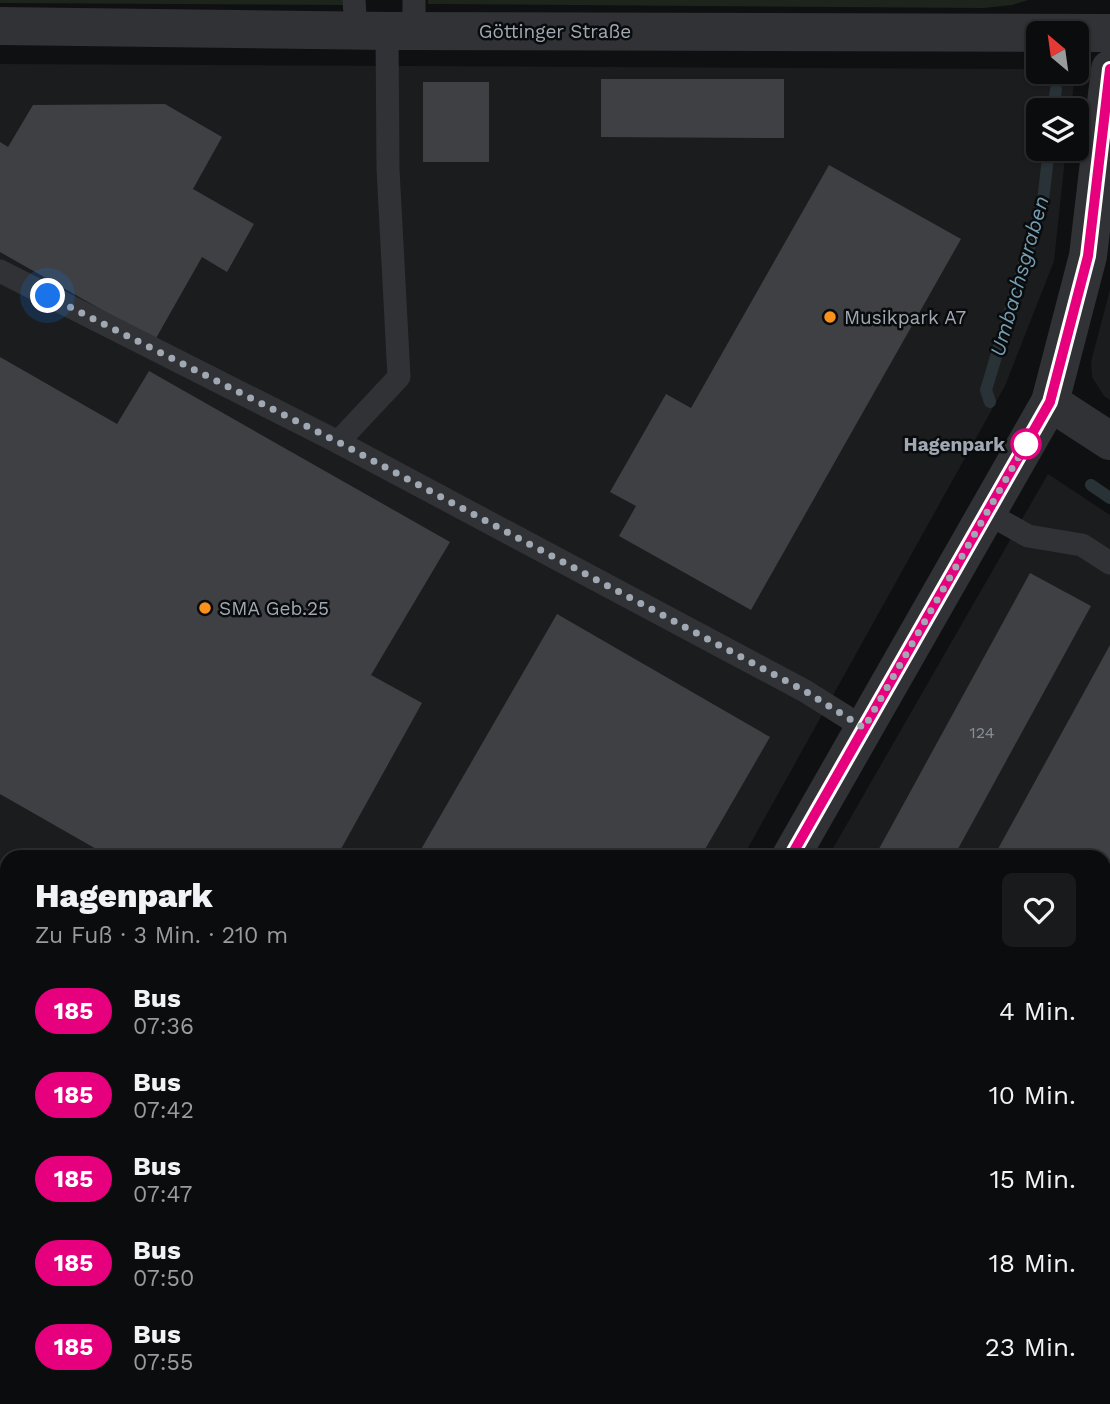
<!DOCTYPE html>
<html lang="de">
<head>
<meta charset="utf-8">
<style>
  :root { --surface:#0b0c0d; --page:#191a1b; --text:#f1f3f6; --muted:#9a9b9d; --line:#2b2c2e }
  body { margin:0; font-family:"Work Sans",sans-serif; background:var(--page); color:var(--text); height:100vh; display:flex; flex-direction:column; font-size:26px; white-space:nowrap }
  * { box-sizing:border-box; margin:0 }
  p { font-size:23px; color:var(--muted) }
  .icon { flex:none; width:38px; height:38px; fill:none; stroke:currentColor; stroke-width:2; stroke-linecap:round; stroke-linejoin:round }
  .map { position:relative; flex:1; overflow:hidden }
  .panel { position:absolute; left:0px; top:850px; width:1111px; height:555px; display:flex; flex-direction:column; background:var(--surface); border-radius:21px 21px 0 0; box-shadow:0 2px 5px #0004,0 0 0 2px var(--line) }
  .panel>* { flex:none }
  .badge { padding:0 14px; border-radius:23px; font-size:24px; line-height:46px }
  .needle { width:46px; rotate:331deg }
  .tools { position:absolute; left:1026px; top:21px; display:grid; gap:14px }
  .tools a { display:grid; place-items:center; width:63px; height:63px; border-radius:10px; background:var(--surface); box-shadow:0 2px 5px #0004,0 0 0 2px var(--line); font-size:35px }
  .you { position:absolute; width:35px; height:35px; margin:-18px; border:5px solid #fff; border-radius:50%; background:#1a73e8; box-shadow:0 0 0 10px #1a73e833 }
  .map>.badge { position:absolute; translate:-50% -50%; box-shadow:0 0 0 4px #fff }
  .round { display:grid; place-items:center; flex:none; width:74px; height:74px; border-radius:10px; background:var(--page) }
  .headline { display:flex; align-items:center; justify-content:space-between; height:119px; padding:0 35px }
  h1 { font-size:33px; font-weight:800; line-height:52px }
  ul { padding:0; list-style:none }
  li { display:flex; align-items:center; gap:21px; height:84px; padding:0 35px }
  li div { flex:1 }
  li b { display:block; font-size:26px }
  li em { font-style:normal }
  li .badge { min-width:77px; font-weight:700; text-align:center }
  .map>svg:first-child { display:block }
  .built { fill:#1b1c1e }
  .green { fill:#1c241c }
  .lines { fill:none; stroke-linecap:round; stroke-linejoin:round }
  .stream { stroke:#283237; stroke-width:12 }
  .building { fill:#3e4044 }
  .service { stroke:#303236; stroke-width:23 }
  .minor { stroke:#303236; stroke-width:38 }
  .line-casing { stroke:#fff; stroke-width:16 }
  .line { stroke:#e6007e; stroke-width:10 }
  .walk { stroke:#a0a8b3; stroke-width:7; stroke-dasharray:0 12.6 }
  .poi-dot { fill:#fb911d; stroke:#0a0b0c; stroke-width:2.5 }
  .stop-dot { fill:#fff; stroke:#e6007e; stroke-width:3.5 }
  .labels { text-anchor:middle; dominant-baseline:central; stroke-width:5; stroke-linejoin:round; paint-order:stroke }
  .number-label { font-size:16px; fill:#888e97 }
  .street-label { font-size:19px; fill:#a0a8b3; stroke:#0a0b0c }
  .poi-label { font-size:19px; fill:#a0a8b3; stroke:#0a0b0c; text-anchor:start }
  .stop-label { font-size:19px; font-weight:bold; fill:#a0a8b3; stroke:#0a0b0c; text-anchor:end }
  .water-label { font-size:21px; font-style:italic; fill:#749db1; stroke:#0a0b0c }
</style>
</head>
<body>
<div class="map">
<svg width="1110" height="1404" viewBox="0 0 1110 1404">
  <rect width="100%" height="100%" fill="#0f1011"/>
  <g class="built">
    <path d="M0,64L1035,69V81L1074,82L1071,110H1038V149H1066L1054,261L1005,386L743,857L7,858V1398H447L444,1404H0Z"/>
    <path d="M1110,290V400L1104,396L1092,377L1091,362Z"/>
    <path d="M1048,474L1110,515V1404H515L519,1398H1104V858L828,857Z"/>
  </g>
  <g class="green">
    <path d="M0,0H344V5L0,3Z"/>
    <path d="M428,0H1028L1012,5L984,8L428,4Z"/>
  </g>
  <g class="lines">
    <g class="stream">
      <path d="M1053,110L1056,89"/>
      <path d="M990,402L986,390L1043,201L1049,149"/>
      <path d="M1091,485L1110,498"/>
    </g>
  </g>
  <g class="building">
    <path d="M601,79H784V138L601,137Z"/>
    <rect x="423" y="82" width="66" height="80"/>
    <path d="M165,104L222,137L193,189L254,224L227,272L202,257L155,340L0,252V142L8,147L33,105Z"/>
    <path d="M829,165L961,239L751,610L619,536L636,506L610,492L666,394L691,408Z"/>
    <path d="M0,357L117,424L149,371L450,542L371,675L422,703L336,858H112L0,794Z"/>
    <path d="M1030,573L1091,606L953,858H874Z"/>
    <path d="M557,614L770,737L700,858H416Z"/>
    <path d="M1110,645V1140L1104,1137V858H993Z"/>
    <path d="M0,1019L7,1023V1209L0,1205Z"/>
    <path d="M347,1398H416L413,1404H357Z"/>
    <path d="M643,1398H776L773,1404H640Z"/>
  </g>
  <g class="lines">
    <g class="service">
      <path d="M354,0L356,30"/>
      <path d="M414,0V31"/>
      <path d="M0,271L338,442L399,377L388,169L387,31"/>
      <path d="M338,442L805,691L864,728"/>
      <path d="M987,513L1028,536L1082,545L1110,563"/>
      <path d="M0,940L7,941"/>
      <path d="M0,1290L7,1293"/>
      <path d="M200,1398L209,1404"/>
      <path d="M867,1398L877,1404"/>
      <path d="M570,1404L573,1398"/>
    </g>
    <g class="minor">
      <path d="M0,26L387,31L1110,33"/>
      <path d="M1050,402L1110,441"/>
      <path d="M790,858L1050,402L1088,256L1110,69"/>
      <path d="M479,1404L483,1398"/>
    </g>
  </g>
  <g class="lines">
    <defs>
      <path id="line" d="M790,858L1050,402L1088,256L1110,69"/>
    </defs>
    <use href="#line" class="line-casing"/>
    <use href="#line" class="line"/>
    <path class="walk" d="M48,296L338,442L805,691L864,728L1026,444"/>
  </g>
  <g class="poi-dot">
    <circle cx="830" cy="317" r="7"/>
    <circle cx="205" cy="608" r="7"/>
  </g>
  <circle class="stop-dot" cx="1026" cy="444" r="14"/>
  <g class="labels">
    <g class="number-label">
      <text x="982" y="732">124</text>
    </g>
    <g class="street-label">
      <text x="555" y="31">Göttinger Straße</text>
    </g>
    <g class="poi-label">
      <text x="844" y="317">Musikpark A7</text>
      <text x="219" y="608">SMA Geb.25</text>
    </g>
    <g class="stop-label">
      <text x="1005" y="444">Hagenpark</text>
    </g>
    <g class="water-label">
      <text transform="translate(1019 276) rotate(-74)">Umbachsgraben</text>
    </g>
  </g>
</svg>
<div class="tools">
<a><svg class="needle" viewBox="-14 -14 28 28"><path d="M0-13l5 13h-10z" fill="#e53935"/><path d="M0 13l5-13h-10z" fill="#9a9b9d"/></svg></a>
<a><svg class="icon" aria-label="layers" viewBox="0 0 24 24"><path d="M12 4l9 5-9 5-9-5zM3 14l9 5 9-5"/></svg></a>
</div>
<div class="you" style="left:48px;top:296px"></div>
<section class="panel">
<div class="headline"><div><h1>Hagenpark</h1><p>Zu Fuß · 3 Min. · 210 m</p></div><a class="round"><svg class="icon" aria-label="heart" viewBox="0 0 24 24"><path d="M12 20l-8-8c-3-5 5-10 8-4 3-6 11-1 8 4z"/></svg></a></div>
<ul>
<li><span class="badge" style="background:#e6007e;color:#fff">185</span><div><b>Bus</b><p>07:36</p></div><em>4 Min.</em></li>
<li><span class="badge" style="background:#e6007e;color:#fff">185</span><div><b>Bus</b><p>07:42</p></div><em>10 Min.</em></li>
<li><span class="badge" style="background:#e6007e;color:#fff">185</span><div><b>Bus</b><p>07:47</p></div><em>15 Min.</em></li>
<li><span class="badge" style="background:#e6007e;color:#fff">185</span><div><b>Bus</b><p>07:50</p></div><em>18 Min.</em></li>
<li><span class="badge" style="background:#e6007e;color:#fff">185</span><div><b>Bus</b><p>07:55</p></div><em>23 Min.</em></li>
</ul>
</section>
</div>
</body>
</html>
